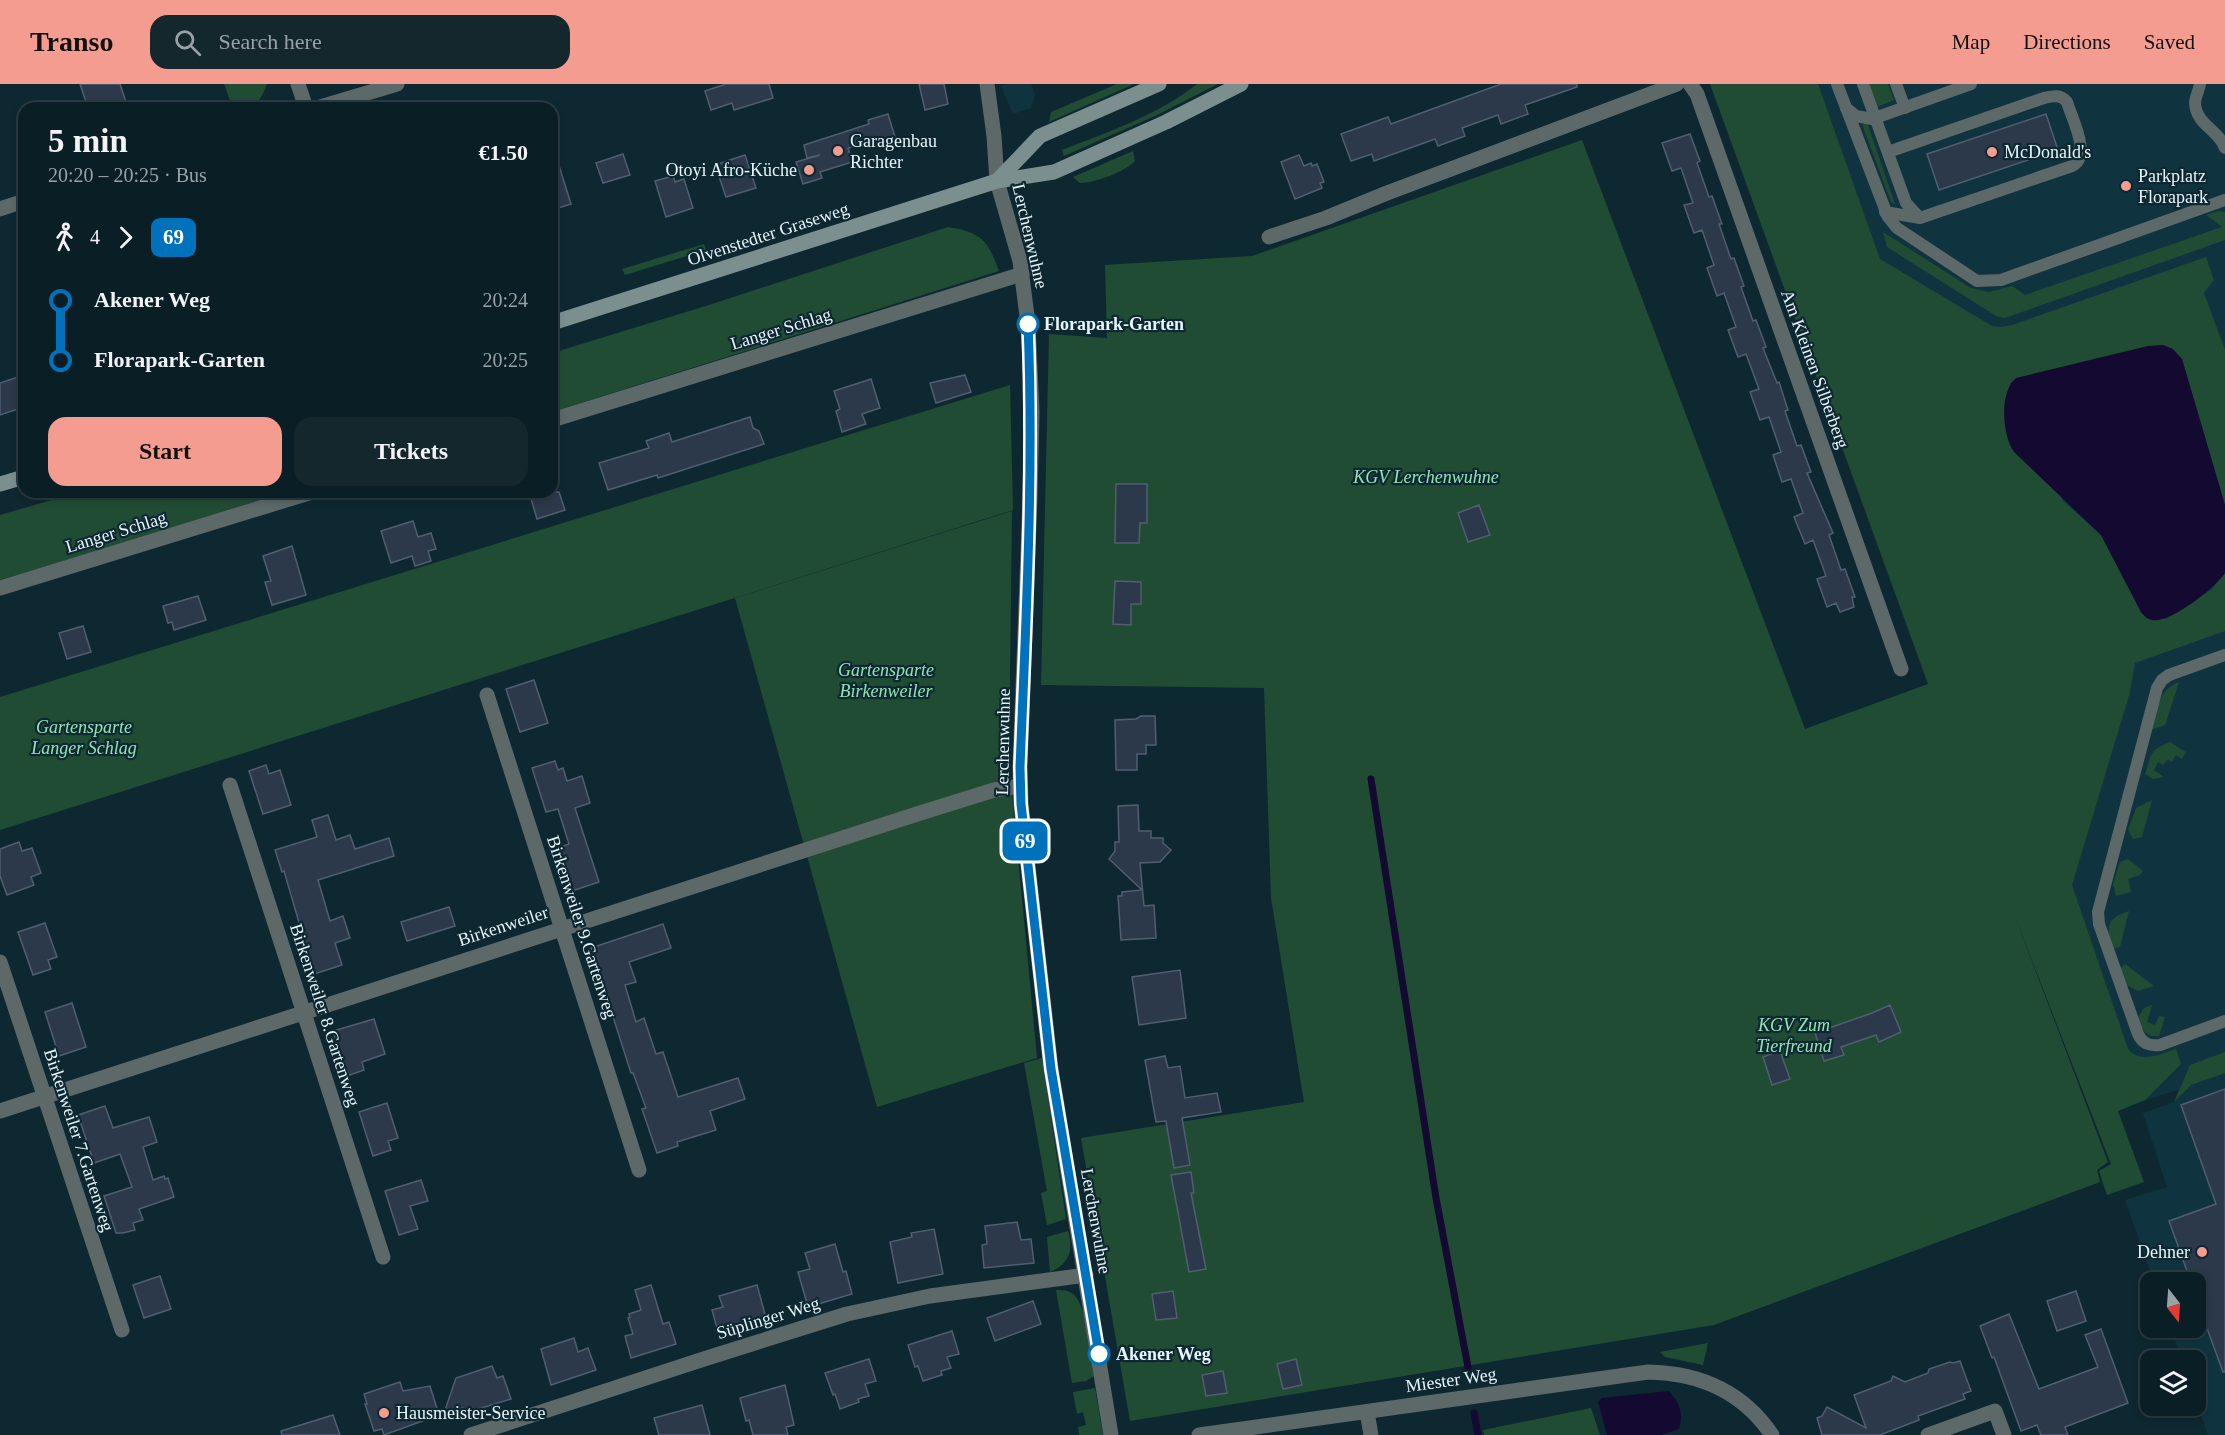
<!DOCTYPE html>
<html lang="en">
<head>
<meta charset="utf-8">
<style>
  :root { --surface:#0a1e25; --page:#13272d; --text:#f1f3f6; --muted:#99a2a7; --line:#2a3c42; --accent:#f59c91 }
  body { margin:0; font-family:"Times New Roman",serif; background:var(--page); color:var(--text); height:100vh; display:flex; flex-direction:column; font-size:22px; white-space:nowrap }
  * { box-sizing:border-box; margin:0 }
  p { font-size:20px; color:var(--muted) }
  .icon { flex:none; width:33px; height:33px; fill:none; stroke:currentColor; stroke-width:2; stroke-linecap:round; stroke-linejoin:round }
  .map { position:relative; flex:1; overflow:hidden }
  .panel { position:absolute; left:18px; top:18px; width:540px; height:396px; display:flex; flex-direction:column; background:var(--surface); border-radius:18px; box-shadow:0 3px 9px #0003,0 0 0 2px var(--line) }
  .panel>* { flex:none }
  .badge { padding:0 12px; border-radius:9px; font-size:21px; line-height:39px }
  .needle { width:39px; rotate:163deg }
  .fabs { position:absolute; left:2140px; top:1188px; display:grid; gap:12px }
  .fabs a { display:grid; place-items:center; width:66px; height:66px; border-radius:12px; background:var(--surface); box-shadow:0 3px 9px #0003,0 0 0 2px var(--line); font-size:30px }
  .map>.badge { position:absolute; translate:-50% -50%; box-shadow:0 0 0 3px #fff }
  .legs { display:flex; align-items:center; gap:9px; height:66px; padding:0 30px; font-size:20px }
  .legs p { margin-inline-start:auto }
  .headline { display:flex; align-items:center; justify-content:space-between; height:102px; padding:0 30px }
  h1 { font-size:33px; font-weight:800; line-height:45px }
  .cta { display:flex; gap:12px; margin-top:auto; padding:12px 30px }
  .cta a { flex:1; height:69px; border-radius:18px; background:var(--accent); color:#111; font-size:24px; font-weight:800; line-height:69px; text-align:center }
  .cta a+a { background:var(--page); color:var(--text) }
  ul { padding:0 30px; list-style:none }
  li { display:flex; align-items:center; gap:21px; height:60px; font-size:22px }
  li i { display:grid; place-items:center; width:9px; height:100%; margin:0 8px; background:currentColor }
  li i::after { content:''; width:15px; height:15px; margin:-8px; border:4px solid; border-radius:50%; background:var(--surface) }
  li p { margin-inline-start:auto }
  li:first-child i { background:linear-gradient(#0000 50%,currentColor 0) }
  li:last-child i { background:linear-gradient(currentColor 50%,#0000 0) }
  header { display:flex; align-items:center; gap:36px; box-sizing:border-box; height:84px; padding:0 30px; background:var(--accent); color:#111 }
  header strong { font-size:28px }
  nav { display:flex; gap:33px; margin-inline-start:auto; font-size:21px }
  .search { width:420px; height:54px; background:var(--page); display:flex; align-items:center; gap:15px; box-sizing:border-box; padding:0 21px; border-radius:18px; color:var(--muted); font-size:22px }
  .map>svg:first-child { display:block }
  .built { fill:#0f3440 }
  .green { fill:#214c34 }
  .water { fill:#130931 }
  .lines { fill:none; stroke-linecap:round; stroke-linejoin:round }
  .stream { stroke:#130931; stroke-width:7 }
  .building { fill:#2c394b; stroke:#505e71; stroke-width:1.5 }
  .service { stroke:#5c6968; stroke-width:12 }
  .minor { stroke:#5c6968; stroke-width:15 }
  .secondary { stroke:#7b908e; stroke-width:15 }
  .line-1-casing { stroke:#fff; stroke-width:14 }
  .line-1 { stroke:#0072bc; stroke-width:9 }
  .poi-dot { fill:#f59c91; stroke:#0e2831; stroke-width:2 }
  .stop-1-dot { fill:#fff; stroke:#0072bc; stroke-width:3 }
  .labels { text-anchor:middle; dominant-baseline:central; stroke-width:4.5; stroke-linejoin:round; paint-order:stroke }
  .poi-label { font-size:18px; fill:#e6f5fb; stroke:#0e2831; text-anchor:start }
  .street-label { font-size:18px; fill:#e6f5fb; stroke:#0e2831 }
  .stop-label { font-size:18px; font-weight:bold; fill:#e6f5fb; stroke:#0e2831; text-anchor:start }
  .park-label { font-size:18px; font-style:italic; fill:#93e4b3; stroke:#0e2831 }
</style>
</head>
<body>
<header>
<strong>Transo</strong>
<div class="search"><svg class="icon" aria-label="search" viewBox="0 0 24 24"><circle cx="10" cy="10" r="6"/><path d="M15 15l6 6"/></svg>Search here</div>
<nav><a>Map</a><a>Directions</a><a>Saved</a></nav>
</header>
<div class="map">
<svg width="2225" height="1351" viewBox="0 0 2225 1351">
  <rect width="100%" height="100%" fill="#0e2831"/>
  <g class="built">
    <path d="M1006,0H1031L1035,10L1031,24L1013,30L1001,2Z"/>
    <path d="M1710,0H2225V1351H2208L2196,1317V1276H2182L2170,1244H2196V1198H2154L2125,1116L2167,1103L2143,1029L2174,1018L2190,1002L2093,1033L1929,600Z"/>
  </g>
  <g class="green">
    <path d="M224,0H267C258,25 249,24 225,24L232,22Z"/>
    <path d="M1117,0H1134L1049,38L1051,28Z"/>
    <path d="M1197,0H1218L1155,32L1064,72L1062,66C1106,49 1160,30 1197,0Z"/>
    <path d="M1710,0H1818L1880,175L1992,242L2002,243L2012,241L2206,173L2214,196L2204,209L2225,266V421L2182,275L2011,298L2009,304L2063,417L2101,451L2141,528L2166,535L2211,506L2225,489V547L2135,579L2130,608L2072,801L2128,965C2140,980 2161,970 2176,965L2181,980L2145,1016L2118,1027L2144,1098L2107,1111L2099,1087L2111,1080L2014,830L2108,1078L2097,1086L2100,1098L1714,1241L1130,1337L1081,1054L1304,1018L1271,814L1264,604L1041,601L1049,250L1107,254L1105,181L1252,172L1582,56L1805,645L1928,600Z"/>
    <path d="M1866,0H1888L1894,16L1877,23Z"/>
    <path d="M1866,39L1868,41L1895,120L1891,118L1863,43V40Z"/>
    <path d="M1133,67L1135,77C1125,88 1094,99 1080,99L1073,93Z"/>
    <path d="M2218,127L2225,128V156L2005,234L1996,232L1887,163L1883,148L1971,204L1989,208L2012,202L2025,211L2222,143L2206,131Z"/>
    <path d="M948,143C982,149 987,155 999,187L552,328V269L709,221Z"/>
    <path d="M704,160L706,166L625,191L622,185Z"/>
    <path d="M1010,301L1013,426L0,746V613Z"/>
    <path d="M79,408H293L0,496V431Z"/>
    <path d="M1012,427L1009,677L1037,974L877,1023L735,514Z"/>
    <path d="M2179,598L2165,641L2151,646C2158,625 2157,607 2179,598Z"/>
    <path d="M2170,658L2186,668L2182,675L2176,671L2172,678L2168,675L2163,681L2158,678L2154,686L2164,693L2153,695L2145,690C2152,670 2149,666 2170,658Z"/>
    <path d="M2152,716L2142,753L2133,755L2128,746L2136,724Z"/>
    <path d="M2128,775L2143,787L2140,791L2128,795L2131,808L2116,812L2113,800L2120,778Z"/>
    <path d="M2129,827L2120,863L2113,865C2106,843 2105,835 2129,827Z"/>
    <path d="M2125,880L2154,902L2138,907L2125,900L2120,885Z"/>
    <path d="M2152,921L2147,938L2155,941L2159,932L2165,933L2159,952C2145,954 2142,945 2138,934L2144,924Z"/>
    <path d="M2225,968V989L2191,1001L2174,1018L2190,981Z"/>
    <path d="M1042,974L1066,1135L1047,1141L1041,1109L1047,1107L1024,979Z"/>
    <path d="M1068,1147C1074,1166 1069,1180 1050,1188L1047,1153Z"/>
    <path d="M1056,1206C1062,1206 1068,1206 1073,1210C1088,1222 1090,1273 1094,1292L1086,1297L1072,1299Z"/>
    <path d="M1708,1259L1703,1281L1665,1273L1660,1268Z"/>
    <path d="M1095,1304L1103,1351H1079L1078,1343L1086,1341L1083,1328L1077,1330L1073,1308Z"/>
    <path d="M1591,1324L1600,1351H1484L1483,1346Z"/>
  </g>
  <g class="water">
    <path d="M2163,261L2173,265L2182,275L2225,421V489C2216,503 2170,540 2152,536C2147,535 2144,532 2141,528L2101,451L2014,368C2002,351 1999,308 2016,294L2148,262Z"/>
    <path d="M1669,1307C1679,1319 1684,1328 1679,1345L1661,1351H1607L1598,1318L1602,1314Z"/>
  </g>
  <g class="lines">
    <g class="stream">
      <path d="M1371,695L1436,1114L1468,1283"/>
      <path d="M1474,1329L1478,1351"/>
    </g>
  </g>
  <g class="building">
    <path d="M80,0H120L128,24H88Z"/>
    <path d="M726,0H769L773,14L734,26L732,19L711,26L705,7Z"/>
    <path d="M919,0H944L948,20L925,26Z"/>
    <path d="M1501,0H1577V3L1525,21L1528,30L1501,40L1498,31L1462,44L1465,52L1438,62L1435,55L1374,77L1372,70L1351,77L1341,50L1388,33L1391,40Z"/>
    <path d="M888,30L895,53L848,64L852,78L820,88L822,94L803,100L796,78L820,71L807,74L804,61L869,40L868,36Z"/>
    <path d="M2046,30L2058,66L1939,106L1927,70Z"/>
    <path d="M1690,50L1700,77L1697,79L1709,113L1712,112L1722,140H1719L1731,175L1734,174L1744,202L1741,203L1753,237L1756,236L1766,263L1763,264L1777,299L1779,298L1788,326L1785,327L1797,362L1801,361L1811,388L1807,389L1833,449L1829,451L1841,486L1845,485L1855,513H1852L1854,523L1840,528L1836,519L1827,523L1817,495L1826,492L1813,456L1805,460L1794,433L1803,429L1791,395L1782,398L1773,371L1781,368L1769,333L1760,336L1750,308L1759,305L1746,270L1738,273L1728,246L1736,243L1724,209L1717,212L1707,184L1714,181L1702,146L1694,149L1684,121L1693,119L1681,84L1672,87L1662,59Z"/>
    <path d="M623,70L630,91L603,99L596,79Z"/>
    <path d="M745,71L756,104L726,113L715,81Z"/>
    <path d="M1299,71L1304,82L1311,79L1312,82L1317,80L1324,98L1320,99L1322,104L1295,115L1281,78Z"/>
    <path d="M556,72L571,120L552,126V73Z"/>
    <path d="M673,92L675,98L684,95L693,124L666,133L655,97Z"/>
    <path d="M24,291V323L0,331V299Z"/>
    <path d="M965,291L971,308L936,319L930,299Z"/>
    <path d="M871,295L880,324L862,330L866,340L842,348L836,327L840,325L834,307Z"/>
    <path d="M750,333L753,344L759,347L764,360L658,394L657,391L608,406L599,379L649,364L646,357L669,349L672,358Z"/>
    <path d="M1116,400H1147V439H1140L1139,459H1115Z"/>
    <path d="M529,408H559L565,426L537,435Z"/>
    <path d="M1479,421L1490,451L1468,458L1458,429Z"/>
    <path d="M413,437L418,453L431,449L436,465L428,467L431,477L415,482L412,472L391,479L381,447Z"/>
    <path d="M292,462L306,511L272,521L265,498L271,497L263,472Z"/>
    <path d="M1115,497L1141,498V520H1131V541L1113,540Z"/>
    <path d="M198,512L206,536L174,546L172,538L168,539L163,522Z"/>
    <path d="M83,542L91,568L67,575L59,549Z"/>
    <path d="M534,596L548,639L520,648L506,605Z"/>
    <path d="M1141,632H1155L1156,661H1146V670H1137V686H1116L1115,636L1136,635Z"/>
    <path d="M555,677L558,686L563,684L567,697L582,692L590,719L575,724L599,798L572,807L558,764L569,760L558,725L546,728L532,684Z"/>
    <path d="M266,681L269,690L280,686L291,721L263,730L249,687Z"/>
    <path d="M1138,721L1139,747H1151V754H1163V759L1171,766L1160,778L1140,779L1144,822L1154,821L1156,854L1121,856L1118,812H1122V808L1142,806L1109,775L1115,767V758H1119L1118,722Z"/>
    <path d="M328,731L336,756L350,751L355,765L389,754L394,772L318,796L330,837L343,832L350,854L335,859L342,881L314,890L284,787L282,788L275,766L317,753L312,736Z"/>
    <path d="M19,758L22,767L32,764L41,789L31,793L34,801L7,811L0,792V765Z"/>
    <path d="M449,823L455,842L407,857L401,838Z"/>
    <path d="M45,839L57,873L48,876L51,885L33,891L18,848Z"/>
    <path d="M663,840L671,864L629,878L636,898L625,901L636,938L644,934L656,970L663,968L678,1013L738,994L745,1015L710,1027L716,1046L677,1058L678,1062L657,1069L642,1025L646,1024L633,989H631L591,864Z"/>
    <path d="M1180,886L1186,934L1139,941L1132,893Z"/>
    <path d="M72,919L86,963L59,972L45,928Z"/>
    <path d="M1890,921L1901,948L1879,958L1876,951L1841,963L1844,971L1824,977L1815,949L1872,929Z"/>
    <path d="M374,935L385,970L362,978L364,986L347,992L333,947Z"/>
    <path d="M1780,967L1790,995L1772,1001L1763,973Z"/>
    <path d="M1165,972L1168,984L1180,982L1185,1014L1217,1009L1221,1028L1182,1034L1190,1081L1174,1084L1166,1037L1156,1038L1145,976Z"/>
    <path d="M2225,1005V1288H2223L2196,1214V1198H2191L2169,1137L2216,1120L2181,1021Z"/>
    <path d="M387,1019L398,1054L388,1057L391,1066L373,1072L359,1028Z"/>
    <path d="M105,1022L113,1044L149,1033L157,1058L143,1063L153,1096L164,1092L165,1095L168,1094L174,1113L139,1125L143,1136L133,1139L135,1146L123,1149H116L104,1112L132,1103L120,1070L94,1079L78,1031Z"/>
    <path d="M1191,1088L1194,1109H1191L1206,1185L1189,1188L1171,1091Z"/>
    <path d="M421,1096L428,1117L410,1122L418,1145L399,1151L385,1107Z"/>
    <path d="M1017,1138L1021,1156L1031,1155L1034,1179L984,1184L982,1161L987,1160L985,1142Z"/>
    <path d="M934,1145L943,1190L898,1199L890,1158L912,1153L911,1149Z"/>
    <path d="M835,1160L843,1188L846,1187L852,1210L808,1223L798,1188L810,1185L805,1169Z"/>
    <path d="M160,1192L171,1225L144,1234L133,1201Z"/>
    <path d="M651,1201L663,1240L669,1238L676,1260L631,1274L625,1252L633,1250L628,1234L630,1233L629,1230L641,1226L635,1206Z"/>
    <path d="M757,1201L766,1234L718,1248L712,1226L723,1223L719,1212Z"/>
    <path d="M1173,1207L1177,1234L1156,1236L1152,1210Z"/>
    <path d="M2076,1207L2086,1237L2057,1247L2047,1217Z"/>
    <path d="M1033,1217L1041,1240L995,1257L987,1234Z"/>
    <path d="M2009,1230L2039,1305L2098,1283L2085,1251L2101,1245L2128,1319L2065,1343L2068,1351H2041L2037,1341L2021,1347L1994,1273L1992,1274L1980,1242Z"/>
    <path d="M952,1247L959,1270L947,1273L951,1284L941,1287L942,1291L923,1297L918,1282L915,1283L908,1261Z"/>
    <path d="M574,1254L578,1268L588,1264L596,1286L551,1301L541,1265Z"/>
    <path d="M869,1275L876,1297L865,1300L869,1312L858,1315L859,1318L840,1325L835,1310L833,1311L825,1289Z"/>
    <path d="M1296,1275L1302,1301L1283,1305L1277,1280Z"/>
    <path d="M1960,1277L1971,1307L1963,1310L1965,1315L1918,1332L1919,1336L1880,1351H1822L1817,1334L1822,1332L1827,1323L1866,1344L1854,1311L1891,1297L1893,1292L1905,1298L1928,1289L1929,1285L1950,1278L1953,1279Z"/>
    <path d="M492,1282L497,1294L503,1292L511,1315L465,1329L463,1324L444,1329L456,1294Z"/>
    <path d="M1223,1287L1227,1309L1206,1312L1202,1291Z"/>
    <path d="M400,1298L403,1307L430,1302L439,1331L384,1351L382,1345L374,1347L365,1320H367L364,1310Z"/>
    <path d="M785,1301L794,1341L786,1343L788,1351H753L749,1336L746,1337L740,1314Z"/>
    <path d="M702,1321L710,1351H659L654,1334Z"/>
    <path d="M333,1331L340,1351H282L281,1347Z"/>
  </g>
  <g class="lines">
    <g class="service">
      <path d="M1837,0L1888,133L1897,144L1977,197L2001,196L2225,116"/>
      <path d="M1863,0L1906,119L1919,133"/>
      <path d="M1896,0L1905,24"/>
      <path d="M2200,0C2199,6 2195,14 2195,19C2196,41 2219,46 2225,64"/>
      <path d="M1846,24L1856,32L1872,35L1971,0"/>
      <path d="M1885,128L1920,134L2072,82C2092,72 2072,35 2067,18C2061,10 2053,12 2044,14L1888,68"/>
      <path d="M2225,571L2169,591L2162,596L2157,604L2098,828L2099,840L2138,950C2143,960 2149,962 2160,961L2225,937"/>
    </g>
    <g class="minor">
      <path d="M298,0L306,24"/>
      <path d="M987,0L994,52L997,97L1020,177L1028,240L1032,328L1030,414L1020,683L1021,720L1051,985L1111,1351"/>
      <path d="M1690,0L1697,10L1901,585"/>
      <path d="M317,24L397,0"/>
      <path d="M0,125L24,117"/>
      <path d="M1269,153L1326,134L1387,109L1677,0"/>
      <path d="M552,336L1022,190"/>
      <path d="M0,504L312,408"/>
      <path d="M487,611L639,1086"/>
      <path d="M230,701L383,1173"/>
      <path d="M0,878L122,1246"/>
      <path d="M0,1027L914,731L994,706L1020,702"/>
      <path d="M1367,1328L1371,1351"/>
      <path d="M471,1351L707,1274L847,1230L930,1212L1086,1191"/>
      <path d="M1199,1351L1648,1288C1699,1289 1743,1308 1772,1351"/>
      <path d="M1928,1351L1995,1327L2004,1351"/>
    </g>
    <g class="secondary">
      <path d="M997,97L1040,52L1159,0"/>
      <path d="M552,239L997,97L1054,88L1166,38L1241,0"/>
      <path d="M0,400L24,393"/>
    </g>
  </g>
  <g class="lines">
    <defs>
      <path id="line-1" d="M1028,240C1034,387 1026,535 1020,683L1021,720L1051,985L1099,1270"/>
    </defs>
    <use href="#line-1" class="line-1-casing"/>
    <use href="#line-1" class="line-1"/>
  </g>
  <g class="poi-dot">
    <circle cx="838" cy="67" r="6"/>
    <circle cx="1992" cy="68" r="6"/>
    <circle cx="809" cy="86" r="6"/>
    <circle cx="2126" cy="102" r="6"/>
    <circle cx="2202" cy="1168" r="6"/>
    <circle cx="384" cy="1329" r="6"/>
  </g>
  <g class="stop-1-dot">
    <circle cx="1028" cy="240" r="10"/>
    <circle cx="1099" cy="1270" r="10"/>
  </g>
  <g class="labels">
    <g class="poi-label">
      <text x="850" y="57">Garagenbau<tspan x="850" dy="21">Richter</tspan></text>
      <text x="2004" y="68">McDonald's</text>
      <text x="797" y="86" text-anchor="end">Otoyi Afro-Küche</text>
      <text x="2138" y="92">Parkplatz<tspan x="2138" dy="21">Florapark</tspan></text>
      <text x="2190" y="1168" text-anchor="end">Dehner</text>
      <text x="396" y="1329">Hausmeister-Service</text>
    </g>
    <g class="street-label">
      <text transform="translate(768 150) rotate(-18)">Olvenstedter Graseweg</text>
      <text transform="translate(1030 152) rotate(77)">Lerchenwuhne</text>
      <text transform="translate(781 245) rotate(-17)">Langer Schlag</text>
      <text transform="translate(1815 285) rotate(70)">Am Kleinen Silberberg</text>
      <text transform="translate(116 448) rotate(-17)">Langer Schlag</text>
      <text transform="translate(1003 658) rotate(-89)">Lerchenwuhne</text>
      <text transform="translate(503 842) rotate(-18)">Birkenweiler</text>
      <text transform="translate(582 843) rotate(72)">Birkenweiler 9.Gartenweg</text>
      <text transform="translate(325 931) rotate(72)">Birkenweiler 8.Gartenweg</text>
      <text transform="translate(79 1056) rotate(72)">Birkenweiler 7.Gartenweg</text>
      <text transform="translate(1096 1137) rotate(80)">Lerchenwuhne</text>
      <text transform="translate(768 1234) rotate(-17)">Süplinger Weg</text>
      <text transform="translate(1451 1296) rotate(-8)">Miester Weg</text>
    </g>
    <g class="stop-label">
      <text x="1044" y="240">Florapark-Garten</text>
      <text x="1116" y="1270">Akener Weg</text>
    </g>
    <g class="park-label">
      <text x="1426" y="393">KGV Lerchenwuhne</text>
      <text x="886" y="586">Gartensparte<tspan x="886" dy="21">Birkenweiler</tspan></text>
      <text x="84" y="643">Gartensparte<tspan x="84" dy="21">Langer Schlag</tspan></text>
      <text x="1794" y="941">KGV Zum<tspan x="1794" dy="21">Tierfreund</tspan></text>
    </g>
  </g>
</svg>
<div class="fabs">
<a><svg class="needle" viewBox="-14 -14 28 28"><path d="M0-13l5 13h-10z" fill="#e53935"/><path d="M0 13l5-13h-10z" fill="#99a2a7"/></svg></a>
<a><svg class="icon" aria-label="layers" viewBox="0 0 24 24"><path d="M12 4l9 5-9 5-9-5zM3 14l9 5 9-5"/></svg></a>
</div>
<b class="badge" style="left:1025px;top:757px;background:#0072bc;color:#fff">69</b>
<section class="panel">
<div class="headline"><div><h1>5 min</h1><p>20:20 – 20:25 · Bus</p></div><b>€1.50</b></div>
<div class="legs"><svg class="icon" aria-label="walk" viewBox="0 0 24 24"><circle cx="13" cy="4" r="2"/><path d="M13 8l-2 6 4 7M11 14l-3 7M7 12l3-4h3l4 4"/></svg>4<svg class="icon" aria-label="forward" viewBox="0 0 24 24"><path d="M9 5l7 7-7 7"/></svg><b class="badge" style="background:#0072bc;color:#fff">69</b></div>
<ul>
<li><i style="color:#0072bc"></i><b>Akener Weg</b><p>20:24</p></li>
<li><i style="color:#0072bc"></i><b>Florapark-Garten</b><p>20:25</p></li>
</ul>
<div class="cta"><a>Start</a><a>Tickets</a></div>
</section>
</div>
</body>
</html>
